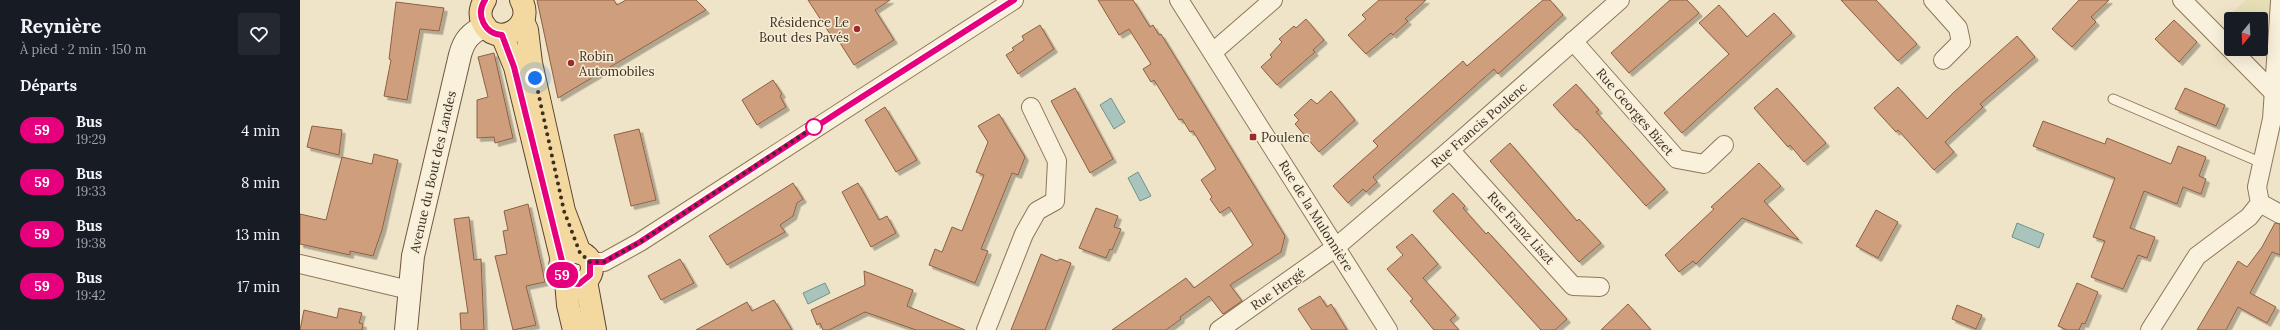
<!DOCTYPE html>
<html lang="fr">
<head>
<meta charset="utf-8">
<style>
  :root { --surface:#171b24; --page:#242831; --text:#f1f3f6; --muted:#9ea1a6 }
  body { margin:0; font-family:Lora,serif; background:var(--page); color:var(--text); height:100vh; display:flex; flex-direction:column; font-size:15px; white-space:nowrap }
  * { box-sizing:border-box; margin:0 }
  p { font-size:13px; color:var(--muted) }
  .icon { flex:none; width:22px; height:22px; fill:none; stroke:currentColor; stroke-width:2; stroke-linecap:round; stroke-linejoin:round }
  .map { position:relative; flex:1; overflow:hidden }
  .panel { display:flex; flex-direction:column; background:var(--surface); width:300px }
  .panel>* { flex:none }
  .badge { padding:0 8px; border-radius:13px; font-size:14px; line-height:26px }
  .needle { width:26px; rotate:198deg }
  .fabs { position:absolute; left:1924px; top:12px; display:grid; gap:8px }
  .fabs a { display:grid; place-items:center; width:44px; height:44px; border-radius:4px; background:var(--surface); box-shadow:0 4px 16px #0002; font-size:20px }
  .you { position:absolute; width:20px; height:20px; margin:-10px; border:3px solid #fff; border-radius:50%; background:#1a73e8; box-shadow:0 0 0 6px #1a73e833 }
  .map>.badge { position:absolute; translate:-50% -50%; box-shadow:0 0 0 2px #fff }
  h2 { padding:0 20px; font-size:15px; line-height:36px }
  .round { display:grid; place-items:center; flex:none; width:42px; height:42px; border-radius:4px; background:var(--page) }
  .head { display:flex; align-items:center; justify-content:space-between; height:68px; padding:0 20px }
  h1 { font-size:19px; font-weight:700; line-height:30px }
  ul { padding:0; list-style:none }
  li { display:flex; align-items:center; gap:12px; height:52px; padding:0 20px }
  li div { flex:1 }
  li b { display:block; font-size:15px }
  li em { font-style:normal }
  li .badge { min-width:44px; font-weight:700; text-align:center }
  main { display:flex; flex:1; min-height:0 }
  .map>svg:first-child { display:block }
  .farmland { fill:#e6deb5 }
  .water { fill:#a9c4bc; stroke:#6f938a }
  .building { fill:#cf9f7d; stroke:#8d5f41; filter:url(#shadow) }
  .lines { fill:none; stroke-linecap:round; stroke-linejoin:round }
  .lane-casing { stroke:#8d765c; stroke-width:11 }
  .street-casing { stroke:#8d765c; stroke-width:20 }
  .secondary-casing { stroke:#6f573f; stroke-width:24 }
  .primary-casing { stroke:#5b4430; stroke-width:24 }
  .lane { stroke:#faf1dc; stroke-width:9 }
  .street { stroke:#faf1dc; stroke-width:18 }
  .secondary { stroke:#faf1dc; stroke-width:22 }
  .primary { stroke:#f3d9a0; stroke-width:22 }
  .line-casing { stroke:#fff; stroke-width:9 }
  .line { stroke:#e6007e; stroke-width:6 }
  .walk { stroke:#3d2e20; stroke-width:4; stroke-dasharray:0 7.2 }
  .poi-dot { fill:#9e2a2b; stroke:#f7eed8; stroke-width:1.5 }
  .stop-dot { fill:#fff; stroke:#e6007e; stroke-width:2 }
  .labels { text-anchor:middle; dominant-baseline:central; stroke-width:3; stroke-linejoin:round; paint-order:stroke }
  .poi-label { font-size:13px; fill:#3d2e20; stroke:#f7eed8; text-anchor:start }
  .street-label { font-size:13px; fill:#3d2e20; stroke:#f7eed8 }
</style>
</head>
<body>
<main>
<section class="panel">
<div class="head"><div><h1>Reynière</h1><p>À pied · 2 min · 150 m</p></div><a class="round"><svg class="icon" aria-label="heart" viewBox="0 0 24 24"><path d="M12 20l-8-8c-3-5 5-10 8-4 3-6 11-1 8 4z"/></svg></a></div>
<h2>Départs</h2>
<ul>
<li><span class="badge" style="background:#e6007e;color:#fff">59</span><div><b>Bus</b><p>19:29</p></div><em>4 min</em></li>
<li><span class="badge" style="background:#e6007e;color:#fff">59</span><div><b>Bus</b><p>19:33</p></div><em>8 min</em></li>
<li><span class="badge" style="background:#e6007e;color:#fff">59</span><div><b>Bus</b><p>19:38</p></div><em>13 min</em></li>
<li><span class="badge" style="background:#e6007e;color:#fff">59</span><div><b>Bus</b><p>19:42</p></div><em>17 min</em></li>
</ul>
</section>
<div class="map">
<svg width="1980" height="330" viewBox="0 0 1980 330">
  <defs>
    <filter id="shadow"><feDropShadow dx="3.5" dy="3.5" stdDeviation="0" flood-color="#0004"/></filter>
  </defs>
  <rect width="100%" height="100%" fill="#f0e4c8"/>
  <path class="farmland" d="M1946,0H1973V12L1961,23V19H1938L1932,13Z"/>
  <g class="water">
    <path d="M811,98L825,122L814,129L800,105Z"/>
    <path d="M838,172L851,196L840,201L828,178Z"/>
    <path d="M1717,223L1744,234L1739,248L1712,237Z"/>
    <path d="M525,283L530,293L508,304L503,293Z"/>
  </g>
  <g class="building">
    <path d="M237,0H314L317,5L326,0H396L406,10L258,98Z"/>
    <path d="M508,0H590L575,10L594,40L554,65L535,35L532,37Z"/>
    <path d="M798,0H833L850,27L853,25L859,35L861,34L985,236L981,252L930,285L942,301L923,314L909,296L880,317L881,319L866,330H812L886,278L894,288L953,245L929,207L920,213L910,199L912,197L901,180L916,169L893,131L890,132L882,119L879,120L854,80L851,82L843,69L851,64L829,29L819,35Z"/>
    <path d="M1079,0H1126L1105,19L1108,21L1093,35L1091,33L1066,54L1048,35L1066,19L1062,15Z"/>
    <path d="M1243,0H1250L1263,15L1198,74L1194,69L1073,177L1077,182L1066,192L1063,189L1048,203L1033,186L1078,146L1073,141L1163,61L1167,66Z"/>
    <path d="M1370,0H1387L1399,13L1329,73L1311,53Z"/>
    <path d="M1541,0H1576L1617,44L1598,61Z"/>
    <path d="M1779,0H1809L1791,17L1796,22L1772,47L1752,29Z"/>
    <path d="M96,2L144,8L139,31L120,29L107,100L84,96L91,60L89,59Z"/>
    <path d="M1419,5L1447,37L1474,13L1492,33L1382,133L1364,113L1429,54L1399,23Z"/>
    <path d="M1006,19L1024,40L1013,50L1015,52L977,85L961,67L972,57L970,55L982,42L979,39L994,26L996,28Z"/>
    <path d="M1874,20L1897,42L1879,62L1855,39Z"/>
    <path d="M740,25L754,49L718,74L706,55L714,50L712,48L724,40L722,36Z"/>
    <path d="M1717,36L1735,57L1680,104L1683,107L1645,142L1654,152L1634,170L1598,130L1596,132L1574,108L1598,87L1627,119L1653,93Z"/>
    <path d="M194,53L213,138L195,143L194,137L177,138V100L188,97L178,57Z"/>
    <path d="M473,80L482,94L480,96L486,107L457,125L442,100Z"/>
    <path d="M1276,84L1299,110L1296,112L1365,189L1346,206L1277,129L1276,130L1253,105Z"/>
    <path d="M775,88L813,159L790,173L751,101Z"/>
    <path d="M1477,88L1526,143L1504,162L1490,145L1488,147L1454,108Z"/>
    <path d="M1885,88L1925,105L1916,126L1875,109Z"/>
    <path d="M1031,91L1055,120L1019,152L995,124L999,120L994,115L1011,99L1017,104Z"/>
    <path d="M585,107L617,160L596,172L565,120Z"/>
    <path d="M699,114L725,157L718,175L712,173L681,249L688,251L675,283L629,265L635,249L642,252L652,227L662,231L684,175L676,172L688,142L678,126Z"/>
    <path d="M1743,121L1805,144L1807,138L1871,164L1878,146L1906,157L1899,176L1906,179L1901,194L1883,187L1877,204L1844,191L1830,228L1855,237L1847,258L1838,255L1823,289L1791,277L1805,241L1793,237L1815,178L1733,146Z"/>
    <path d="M12,126L42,130L39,155L7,147Z"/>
    <path d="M339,129L356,200L331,206L314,135Z"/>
    <path d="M1210,143L1277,221L1279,219L1301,243L1279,262L1190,161Z"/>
    <path d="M74,154L98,160L82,230L73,256L50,251V255L0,244V214L26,220L42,157L72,164Z"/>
    <path d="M1459,163L1481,186L1464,201L1499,240L1442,218L1396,264L1393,261L1379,272L1365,255L1414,209L1411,207Z"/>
    <path d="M493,183L503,199L497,203L493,216L480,225L485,232L427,265L409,236Z"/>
    <path d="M558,183L579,220L587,216L596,233L571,247L542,192Z"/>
    <path d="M1153,193L1165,206L1163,208L1186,234L1188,232L1267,319L1255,330H1241L1133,211Z"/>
    <path d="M228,204L245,282L226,286L236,325L213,330L195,256L207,254L203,231L208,230L204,211Z"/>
    <path d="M796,208L818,216L814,227L821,229L812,250L810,249L806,258L779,248Z"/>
    <path d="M1576,210L1598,222L1578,258L1556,246Z"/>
    <path d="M169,217L174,260L181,259L184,330H161L160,313H168L154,219Z"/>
    <path d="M1975,223L1980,224V255L1972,252L1950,293L1976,307L1967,323L1938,307L1926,330H1897L1938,261L1947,267L1962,247Z"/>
    <path d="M1112,234L1138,264L1123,278L1156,315L1150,320L1159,330H1134L1110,301L1113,299L1087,269L1103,255L1096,247Z"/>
    <path d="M741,254L757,261L760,259L771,263L745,330H711Z"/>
    <path d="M380,259L394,283L361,300L348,276Z"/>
    <path d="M564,271L613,290L607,306L665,330H616L565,312L529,330H523L520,323L517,325L511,310L565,285Z"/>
    <path d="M1777,283L1798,292L1785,324L1782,323L1779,330H1767L1758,326Z"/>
    <path d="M1020,296L1027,307L1031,304L1047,330H1012L998,309Z"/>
    <path d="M474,300L492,330H396L447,302L452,311Z"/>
    <path d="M1328,304L1351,330H1301Z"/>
    <path d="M1657,305L1682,315L1676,329L1652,319Z"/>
    <path d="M39,308L62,313L59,323L63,324L62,330H0L4,310L37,318Z"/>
  </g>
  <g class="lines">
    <defs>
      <path id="lane" d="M1813,99L1962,163"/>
      <g id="street">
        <path d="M879,0L1088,330"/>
        <path d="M1633,0L1658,28L1661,42L1643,60"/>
        <path d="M1882,0L1973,92"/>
        <path d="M1273,41L1377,159L1404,164L1424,145"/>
        <path d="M913,52L973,0"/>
        <path d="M1150,150L1273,286L1300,287"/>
        <path d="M1960,203L1980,214"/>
        <path d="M291,262H304L340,242L714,0"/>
        <path d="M0,264L109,290"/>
        <path d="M686,330L724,234L737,211L755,201L757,161L731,107"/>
        <path d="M919,330L1036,247L1150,150L1320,0"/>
        <path d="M1850,330L1897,256L1949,217L1960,203L1957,187L1972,119L1980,2"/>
      </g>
      <path id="secondary" d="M106,330L113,256L160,55C164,40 170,33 185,26"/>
      <g id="primary">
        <path d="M185,0C181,6 179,14 182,21C194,50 237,28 221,0"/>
        <path d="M223,21L227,30L231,63L264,211L280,253"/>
        <path d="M202,35L215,67L262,261"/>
        <circle cx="276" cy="268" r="16"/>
        <path d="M266,281L268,305L274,330"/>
        <path d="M286,281L295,330"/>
      </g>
    </defs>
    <use href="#lane" class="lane-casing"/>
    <use href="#street" class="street-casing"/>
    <use href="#secondary" class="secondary-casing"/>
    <use href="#primary" class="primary-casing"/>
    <use href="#lane" class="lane"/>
    <use href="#street" class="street"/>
    <use href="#secondary" class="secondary"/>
    <use href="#primary" class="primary"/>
  </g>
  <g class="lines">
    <defs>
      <path id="line" d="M185,0C175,15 185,34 202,35L214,67L262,261C259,275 265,284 279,284L290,275V262H304L340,242L540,111L714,0"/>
    </defs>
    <use href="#line" class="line-casing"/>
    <use href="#line" class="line"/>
    <path class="walk" d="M235,78L264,211L280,253L290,262H304L340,242L514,127"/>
  </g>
  <g class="poi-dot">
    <circle cx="557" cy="29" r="4"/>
    <circle cx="271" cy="63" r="4"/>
    <rect x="949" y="133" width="8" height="8" rx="2"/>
  </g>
  <circle class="stop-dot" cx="514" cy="127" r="8"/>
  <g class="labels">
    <g class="poi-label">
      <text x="549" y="22" text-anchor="end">Résidence Le<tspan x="549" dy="15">Bout des Pavés</tspan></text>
      <text x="279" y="56">Robin<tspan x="279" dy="15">Automobiles</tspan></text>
      <text x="961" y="137">Poulenc</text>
    </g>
    <g class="street-label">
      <text transform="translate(1335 112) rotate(49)">Rue Georges Bizet</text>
      <text transform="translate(1179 125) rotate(-41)">Rue Francis Poulenc</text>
      <text transform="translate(133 172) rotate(-77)">Avenue du Bout des Landes</text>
      <text transform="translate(1016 216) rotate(58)">Rue de la Mulonnière</text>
      <text transform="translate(1221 228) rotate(48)">Rue Franz Liszt</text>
      <text transform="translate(978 289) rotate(-35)">Rue Hergé</text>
    </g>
  </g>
</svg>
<div class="fabs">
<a><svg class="needle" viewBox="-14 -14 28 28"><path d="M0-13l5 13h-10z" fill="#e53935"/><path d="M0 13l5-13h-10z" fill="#9ea1a6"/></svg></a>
</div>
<div class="you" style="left:235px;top:78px"></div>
<b class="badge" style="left:262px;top:275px;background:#e6007e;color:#fff">59</b>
</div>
</main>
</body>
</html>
